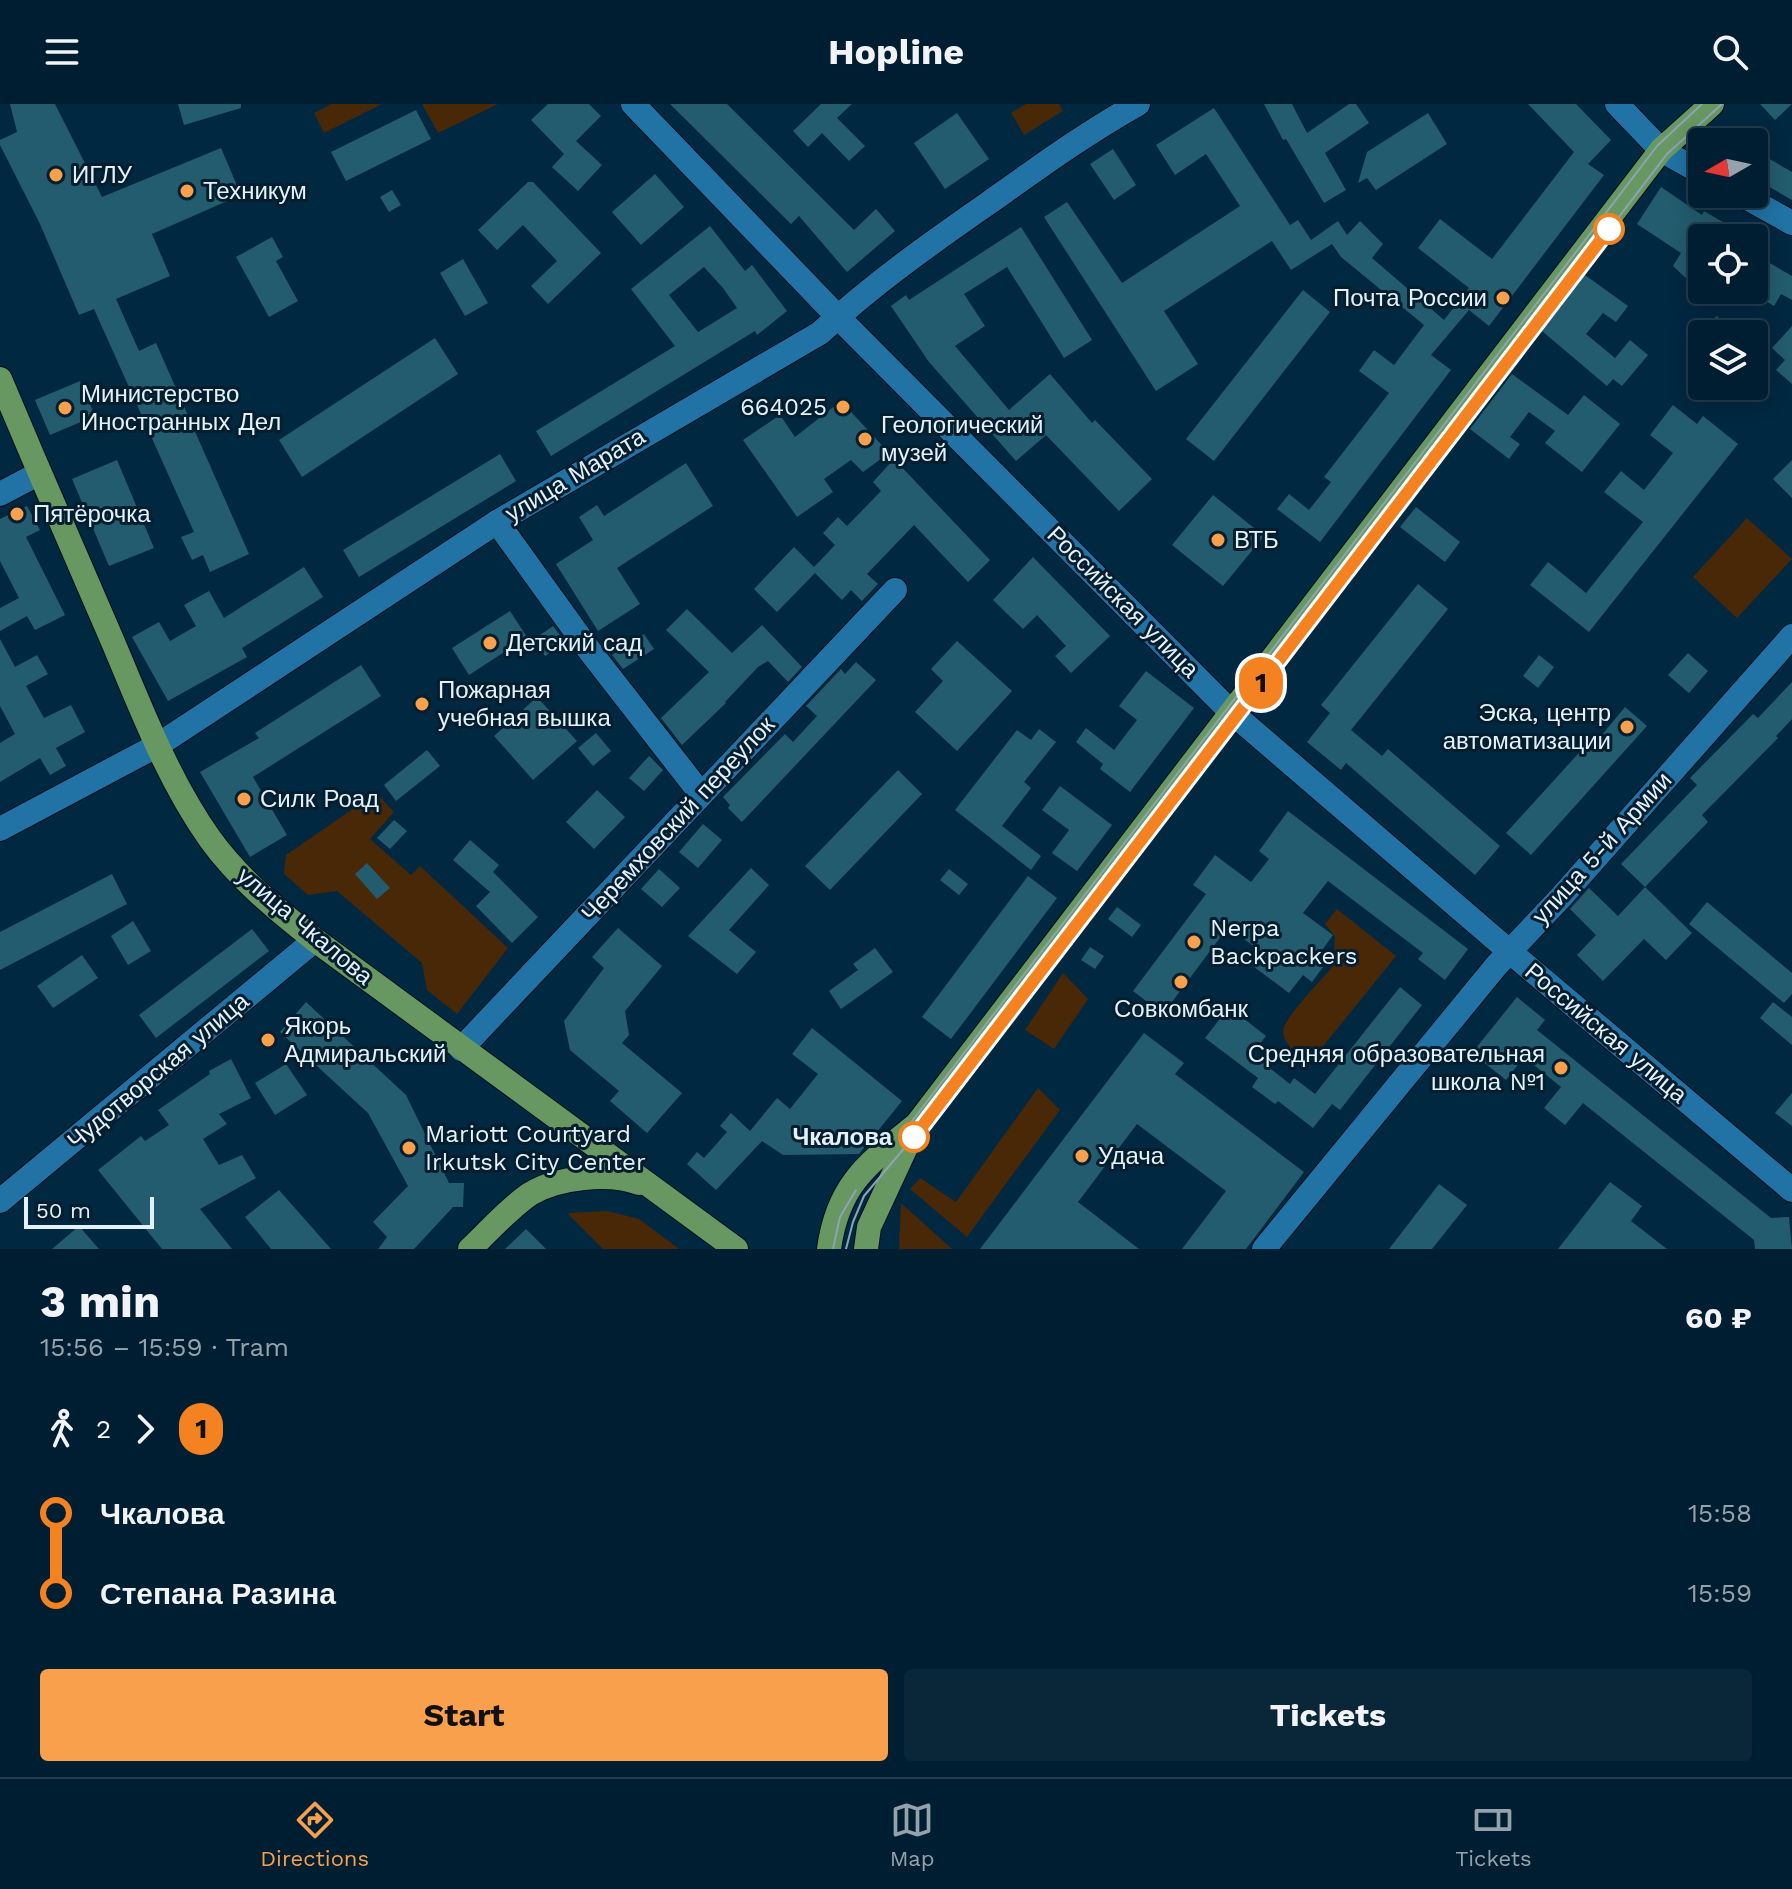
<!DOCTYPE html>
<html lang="en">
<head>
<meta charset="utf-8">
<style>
  :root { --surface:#001e31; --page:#0a2739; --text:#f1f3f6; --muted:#95a2ab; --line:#223c4d; --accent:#f9a04c }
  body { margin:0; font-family:"Work Sans",sans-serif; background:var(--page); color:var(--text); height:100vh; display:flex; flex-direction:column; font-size:30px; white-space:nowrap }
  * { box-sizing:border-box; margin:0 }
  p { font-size:26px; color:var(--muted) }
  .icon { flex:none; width:44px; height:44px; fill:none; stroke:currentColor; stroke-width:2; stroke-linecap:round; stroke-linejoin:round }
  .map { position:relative; height:1145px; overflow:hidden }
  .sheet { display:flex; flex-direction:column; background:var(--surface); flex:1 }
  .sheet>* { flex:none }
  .badge { padding:0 16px; border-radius:26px; font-size:28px; line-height:52px }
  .needle { width:52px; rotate:261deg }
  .fabs { position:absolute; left:1688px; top:24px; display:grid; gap:16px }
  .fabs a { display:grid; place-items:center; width:80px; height:80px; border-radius:8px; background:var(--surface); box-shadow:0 4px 20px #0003,0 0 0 2px var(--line); font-size:40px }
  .scale { position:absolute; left:24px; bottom:20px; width:130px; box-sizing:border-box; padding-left:8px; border:4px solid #e2f1fc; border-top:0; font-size:22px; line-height:28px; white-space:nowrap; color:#e2f1fc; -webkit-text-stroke:6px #051e2e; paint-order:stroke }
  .map>.badge { position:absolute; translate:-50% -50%; box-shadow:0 0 0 4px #fff }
  .legs { display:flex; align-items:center; gap:12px; height:88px; padding:0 40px; font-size:26px }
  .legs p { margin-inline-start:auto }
  .head { display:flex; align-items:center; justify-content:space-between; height:136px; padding:0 40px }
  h1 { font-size:44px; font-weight:700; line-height:60px }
  .action { display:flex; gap:16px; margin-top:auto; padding:16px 40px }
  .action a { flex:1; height:92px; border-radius:8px; background:var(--accent); color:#111; font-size:32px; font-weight:700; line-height:92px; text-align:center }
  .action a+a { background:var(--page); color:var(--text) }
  ul { padding:0 40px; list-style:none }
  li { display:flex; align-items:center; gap:28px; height:80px; font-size:30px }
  li i { display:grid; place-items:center; width:12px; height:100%; margin:0 10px; background:currentColor }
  li i::after { content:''; width:20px; height:20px; margin:-10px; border:6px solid; border-radius:50%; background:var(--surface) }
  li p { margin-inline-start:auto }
  li:first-child i { background:linear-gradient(#0000 50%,currentColor 0) }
  li:last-child i { background:linear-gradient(currentColor 50%,#0000 0) }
  header { display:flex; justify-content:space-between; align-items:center; height:104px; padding:0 40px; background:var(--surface); font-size:36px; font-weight:700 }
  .tab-bar { display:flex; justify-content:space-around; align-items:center; height:112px; border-top:2px solid var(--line); background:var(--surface); font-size:22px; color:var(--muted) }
  .tab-bar a { display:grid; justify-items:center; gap:4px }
  .tab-bar .on { color:var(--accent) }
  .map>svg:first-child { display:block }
  .green { fill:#482807 }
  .building { fill:#235c6e; fill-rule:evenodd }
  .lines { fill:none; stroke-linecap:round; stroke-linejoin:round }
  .minor-casing { stroke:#00101f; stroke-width:26 }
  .major-casing { stroke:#00101f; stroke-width:26 }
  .minor { stroke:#2172a5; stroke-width:24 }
  .major { stroke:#679862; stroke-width:24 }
  .tram { stroke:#8ca4b5; stroke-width:2 }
  .line-1-casing { stroke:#fff; stroke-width:18 }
  .line-1 { stroke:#f58220; stroke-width:12 }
  .poi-dot { fill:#f9a04c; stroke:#051e2e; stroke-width:3 }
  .stop-1-dot { fill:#fff; stroke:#f58220; stroke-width:4 }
  .labels { text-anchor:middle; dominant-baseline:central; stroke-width:6; stroke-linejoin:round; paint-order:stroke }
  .poi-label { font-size:24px; fill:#e2f1fc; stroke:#051e2e; text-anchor:start }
  .street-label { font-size:24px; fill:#e2f1fc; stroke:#051e2e }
  .stop-label { font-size:24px; font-weight:bold; fill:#e2f1fc; stroke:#051e2e; text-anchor:end }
</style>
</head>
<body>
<header><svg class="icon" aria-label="menu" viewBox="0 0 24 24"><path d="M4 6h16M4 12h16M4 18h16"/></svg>Hopline<svg class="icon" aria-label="search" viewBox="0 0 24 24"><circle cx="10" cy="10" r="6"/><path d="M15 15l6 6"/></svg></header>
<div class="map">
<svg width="1792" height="1145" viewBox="0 0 1792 1145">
  <rect width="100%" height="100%" fill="#002841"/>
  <g class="green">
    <path d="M331,0H382L324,29L314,9Z"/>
    <path d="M422,0H498L438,29Z"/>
    <path d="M1026,0H1059L1063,7L1024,31L1011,9Z"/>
    <path d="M1747,414L1792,455L1737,514L1693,473Z"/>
    <path d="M376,689L394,708L370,735L411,771L420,762L508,844L457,910L427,886L422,859L337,787L308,791L284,770L286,751Z"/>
    <path d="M1337,805L1396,852L1320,946C1309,952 1300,952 1291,944C1287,940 1283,933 1283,927C1284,913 1323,875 1333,862C1337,853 1333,844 1335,833L1325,820Z"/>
    <path d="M1063,869L1088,895L1054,945L1025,926Z"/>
    <path d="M1038,984L1060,1006L967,1133L910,1085L920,1074L956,1098Z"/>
    <path d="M901,1099L952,1145H899Z"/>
    <path d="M607,1107L639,1115L679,1145H603L567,1109Z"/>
  </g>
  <g class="building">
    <path d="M10,0H55L102,93L221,44L241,91L152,130L170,172L116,195L139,247L156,239L249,450L210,468L203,451L192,456L181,433L194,428L94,205L79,211L40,120L0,41V36L17,28Z"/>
    <path d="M178,0H241V4L184,21Z"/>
    <path d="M548,0H589L601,12L576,37L602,61L578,87L552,63L564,50L531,16Z"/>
    <path d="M670,0H727L854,126L876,105L895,127L847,168L799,112L791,120Z"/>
    <path d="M821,0H852L837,14L865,42L849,57L822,29L808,43L793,27Z"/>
    <path d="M1264,0H1292L1307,29L1349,0H1356L1369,19L1325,49L1346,86L1324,99L1286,35L1283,36Z"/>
    <path d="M1528,0H1576L1611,36L1588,60L1604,71L1489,222L1469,206L1431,251L1451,266L1320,438L1277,405L1289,390L1309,406L1331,378L1324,373L1389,289L1359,267L1374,246L1394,261L1424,221L1341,153L1332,140L1291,166L1272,137L1164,207L1198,260L1156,287L1044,113L1067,98L1122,179L1240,102L1206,50L1175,71L1156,41L1214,4L1290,121L1298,116L1311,136L1338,117L1347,131L1360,117L1383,140L1372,154L1444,216L1469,184L1418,144L1440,115L1492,155L1574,48Z"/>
    <path d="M1760,0H1792L1775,16Z"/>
    <path d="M416,6L431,35L346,77L331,48Z"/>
    <path d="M957,9L989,55L945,85L914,39Z"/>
    <path d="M1428,9L1447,40L1376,86L1367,74L1358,79L1367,48Z"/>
    <path d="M1113,45L1136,81L1114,96L1090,60Z"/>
    <path d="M1754,46L1792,68V96L1754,74Z"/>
    <path d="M655,70L684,103L641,141L612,108Z"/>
    <path d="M528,78H533L601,149L548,200L531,182L557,157L523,121L497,146L478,126Z"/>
    <path d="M1661,83L1702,111L1704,107L1750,134H1702V189L1673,162L1681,149L1637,120Z"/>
    <path d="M392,86L401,101L389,108L380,93Z"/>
    <path d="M710,122L745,167L752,161L787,207L757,231L755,227L551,352L536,327L675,242L631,185ZM704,163L723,184L737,204L698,228L669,191Z"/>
    <path d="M1021,123L1092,236L1064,254L1007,163L964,190L985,222L955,242L1009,306L1050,270L1092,319L1095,316L1152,375L1119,407L1046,331L1016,357L929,258L891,202L906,191L909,196Z"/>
    <path d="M272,133L283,153L276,157L298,197L269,213L236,153Z"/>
    <path d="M1754,150L1792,172V196L1781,190L1774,202L1754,190Z"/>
    <path d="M463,155L488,199L465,212L440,169Z"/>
    <path d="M1585,171L1628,202L1616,218L1603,209L1586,230L1615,254L1630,236L1648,251L1622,282L1613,275L1607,282L1542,227Z"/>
    <path d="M1303,186L1330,208L1214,357L1186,335Z"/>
    <path d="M1717,212L1733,230H1696Z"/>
    <path d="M1792,222V280L1776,266L1785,256L1772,244Z"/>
    <path d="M435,234L458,270L302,373L279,336Z"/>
    <path d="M1512,270L1568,311L1584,291L1620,320L1582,368L1545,339L1555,327L1529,308L1510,333L1520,340L1509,355L1470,325Z"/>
    <path d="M80,277L95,312L50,331L35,296Z"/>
    <path d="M841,297L889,349L863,368L851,356L824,375L833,388L797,413L743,336L780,311L795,333Z"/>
    <path d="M1673,301L1697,320L1703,312L1738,340L1589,528L1530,481L1548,458L1586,489L1643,418L1604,388L1621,367L1644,386L1673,349L1650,331Z"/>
    <path d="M500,350L516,377L359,473L343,446Z"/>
    <path d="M894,355L990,456L968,478L914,421L867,470L878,480L862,497L851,486L842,496L815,469L777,508L754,485L794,443L814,463L835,441L823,429L838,413L847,422L881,387L873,378Z"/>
    <path d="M117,356L154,444L109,462L72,375Z"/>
    <path d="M1792,356V394L1773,375Z"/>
    <path d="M686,359L713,402L617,464L640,500L598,527L556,460L593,436L579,413L597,401L604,412Z"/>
    <path d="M1213,391L1264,432L1223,482L1172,441Z"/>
    <path d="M27,402L40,426L26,433L65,511L35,526L27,512L0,527V504L19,494L0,457V415Z"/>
    <path d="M1416,403L1460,438L1445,458L1400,423Z"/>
    <path d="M1033,453L1110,532L1071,569L1055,552L1066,542L1037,511L1023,525L993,496Z"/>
    <path d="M304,463L323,493L242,544L247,553L168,597L132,533L159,518L170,537L196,522L184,501L209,487L224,514Z"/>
    <path d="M1418,480L1448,505L1351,626L1382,652L1388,645L1500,742L1475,771L1346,659L1341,666L1307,638L1330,609L1321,601Z"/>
    <path d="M687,505L732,549L762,521L802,563L788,578L768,557L758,563L725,598L726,599L682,641L661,614L709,568L666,526Z"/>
    <path d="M510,507L527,533L469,571L452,544Z"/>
    <path d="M553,522L566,539L545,552L534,535Z"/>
    <path d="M644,530L654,545L623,565L612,551Z"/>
    <path d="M0,535L15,563L37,551L48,570L26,582L44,614L71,601L85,628L56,644L66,662L50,671L40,654L0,678V639L15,630L0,602Z"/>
    <path d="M957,537L1012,587L957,647L915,608L943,577L931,565Z"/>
    <path d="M1688,549L1708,567L1689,589L1668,571Z"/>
    <path d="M1539,551L1554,563L1538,584L1523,572Z"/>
    <path d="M856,558L876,576L742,718L728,704L730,701L723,693L785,630L793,638L817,612L806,602L841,565L845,570Z"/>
    <path d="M361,561L381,592L253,673L287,731L250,753L200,668L259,634L255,629Z"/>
    <path d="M1146,567L1194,604L1130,688L1100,665L1103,660L1076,638L1086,624L1114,646L1137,616L1119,602Z"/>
    <path d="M1792,578V615L1776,632L1778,634L1702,711L1708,718L1645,783L1621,760L1697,681L1690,674L1753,610L1758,614Z"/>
    <path d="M537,593L577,637L533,676L494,632Z"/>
    <path d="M1625,603L1647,622L1531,751L1506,729L1597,629L1601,632Z"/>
    <path d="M1039,625L1056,638L1024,678L1031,684L1002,722L1041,752L1031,766L955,706L1017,626L1031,636Z"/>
    <path d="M596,629L611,647L593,662L578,644Z"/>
    <path d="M427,646L440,662L396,697L384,681Z"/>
    <path d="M649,652L663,666L644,687L629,674Z"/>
    <path d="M898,666L922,690L830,786L805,762Z"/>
    <path d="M1060,682L1112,721L1077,767L1052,749L1069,726L1042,706Z"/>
    <path d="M597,686L625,713L594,745L566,718Z"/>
    <path d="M1288,707L1468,845L1445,876L1418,855L1423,849L1328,777L1303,809L1333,831L1320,849L1329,855L1312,878L1303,871L1289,889L1246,857L1256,844L1228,823L1163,910L1133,887L1206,790L1193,781L1215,751L1251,778L1269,755L1259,747Z"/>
    <path d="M394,716L407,727L390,745L377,734Z"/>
    <path d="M703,720L722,736L698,764L679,748Z"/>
    <path d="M470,736L499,761L493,768L538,813L512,839L476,802L490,788L453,756Z"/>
    <path d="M367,759L390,784L377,795L355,770Z"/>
    <path d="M751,764L769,781L729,826L756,848L737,870L688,832Z"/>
    <path d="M659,765L680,784L662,803L641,785Z"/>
    <path d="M949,765L968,780L959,791L940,776Z"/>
    <path d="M112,770L127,800L0,866V828Z"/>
    <path d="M1028,772L1057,794L951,935L922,913Z"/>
    <path d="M1645,783L1692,829L1666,856L1644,835L1603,877L1577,851L1596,831L1570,805L1589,784L1618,812Z"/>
    <path d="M1707,798L1792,869V890L1784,899L1689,820Z"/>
    <path d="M1117,803L1141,821L1132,833L1108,815Z"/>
    <path d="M133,817L151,847L128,861L111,832Z"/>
    <path d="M618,824L662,862L625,907L629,931L622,939L682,989L647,1029L610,997L619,987L570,946L564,917L604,864L592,853Z"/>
    <path d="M252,825L269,847L156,934L139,911Z"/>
    <path d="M1090,843L1104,852L1095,865L1081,856Z"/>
    <path d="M875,844L893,868L841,905L829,887L858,866L853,860Z"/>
    <path d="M82,851L98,874L53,904L37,882Z"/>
    <path d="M1400,883L1422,901L1340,1006L1332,1000L1313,1024L1278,997L1275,1000L1252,983L1258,974L1205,934L1229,903L1266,932L1252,950L1290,980L1294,974L1315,990Z"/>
    <path d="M1517,893L1545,916L1537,926L1771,1114L1789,1113L1792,1145H1755L1754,1136L1583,999L1565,1021L1544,1004L1561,983L1524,953L1506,976L1472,949Z"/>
    <path d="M306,898L406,991L449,1079H464L463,1103H453L414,1145H378L387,1133L373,1118L408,1082L368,1009L280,928Z"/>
    <path d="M1773,898L1792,913V941L1760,914Z"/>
    <path d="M812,924L902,997L859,1050L783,1051L762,1037L716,1086L687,1060L697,1048L704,1054L727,1028L720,1022L731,1009L750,1027L777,994L790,1005L818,970L792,950Z"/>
    <path d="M1144,929L1184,959L1175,970L1304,1068L1246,1145H1182L1226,1087L1137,1020L1078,1098L1139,1145H980Z"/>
    <path d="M231,955L251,994L219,1010L227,1020L203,1035L219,1061L242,1051L256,1074L200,1105L232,1145H162L98,1066L141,1032L145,1037L169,1021L158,1006L210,970L209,967Z"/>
    <path d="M286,960L307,991L275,1011L255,979Z"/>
    <path d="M1792,989V1022L1775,1009Z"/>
    <path d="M1610,1078L1642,1102L1631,1117L1667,1145H1558Z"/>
    <path d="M1439,1080L1467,1101L1432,1145H1389Z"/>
    <path d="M279,1086L331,1145H271L245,1113Z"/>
    <path d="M79,1122L99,1145H52Z"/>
    <path d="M526,1125L546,1145H505Z"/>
  </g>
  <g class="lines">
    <defs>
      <g id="minor">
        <path d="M633,0L838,213L1231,608L1509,847L1792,1086"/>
        <path d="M1617,0L1661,46L1702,69"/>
        <path d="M1740,90L1792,119"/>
        <path d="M0,390L38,370"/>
        <path d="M497,418L592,550L701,690"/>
        <path d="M0,725L158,641L497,418L820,229C873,180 931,139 990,98C1038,64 1086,29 1138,0"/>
        <path d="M461,945L895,486"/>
        <path d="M0,1097L315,836"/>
        <path d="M1264,1145L1496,862L1562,792L1792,532"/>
      </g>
      <g id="major">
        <path d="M0,275C37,363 75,451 113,538C141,604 168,676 210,735C238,774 277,806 315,836L736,1145"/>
        <path d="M470,1145C489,1127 508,1105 530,1090C558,1073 609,1068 639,1079"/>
        <path d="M829,1145C838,1079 869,1059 917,1020L1661,46L1712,0"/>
        <path d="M866,1145L869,1123L914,1026"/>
      </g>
    </defs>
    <use href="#minor" class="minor-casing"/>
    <use href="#major" class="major-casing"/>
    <use href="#minor" class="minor"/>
    <use href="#major" class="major"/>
    <g class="tram">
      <path d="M909,1021L1657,42L1702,0"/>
      <path d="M833,1145L840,1113L856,1086"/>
      <path d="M846,1145L853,1118L864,1092L922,1023L1056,849L1667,50L1722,0"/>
    </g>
  </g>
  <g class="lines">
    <defs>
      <path id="line-1" d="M914,1033L1609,125"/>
    </defs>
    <use href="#line-1" class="line-1-casing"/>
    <use href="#line-1" class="line-1"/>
  </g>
  <g class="poi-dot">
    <circle cx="56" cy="71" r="8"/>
    <circle cx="187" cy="87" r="8"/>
    <circle cx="1503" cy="194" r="8"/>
    <circle cx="843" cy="303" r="8"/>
    <circle cx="65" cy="304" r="8"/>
    <circle cx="865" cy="335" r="8"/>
    <circle cx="17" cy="410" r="8"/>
    <circle cx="1218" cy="436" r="8"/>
    <circle cx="490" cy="539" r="8"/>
    <circle cx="422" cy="600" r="8"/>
    <circle cx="1627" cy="623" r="8"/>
    <circle cx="244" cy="695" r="8"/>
    <circle cx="1194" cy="838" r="8"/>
    <circle cx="1181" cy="878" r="8"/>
    <circle cx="268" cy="936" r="8"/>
    <circle cx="1561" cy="964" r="8"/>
    <circle cx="409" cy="1044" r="8"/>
    <circle cx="1082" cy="1052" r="8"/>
  </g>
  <g class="stop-1-dot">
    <circle cx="1609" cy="125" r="14"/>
    <circle cx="914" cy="1033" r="14"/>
  </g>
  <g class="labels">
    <g class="poi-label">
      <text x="72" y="71">ИГЛУ</text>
      <text x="203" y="87">Техникум</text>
      <text x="1487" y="194" text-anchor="end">Почта России</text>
      <text x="81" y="290">Министерство<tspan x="81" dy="28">Иностранных Дел</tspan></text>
      <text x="827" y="303" text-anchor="end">664025</text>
      <text x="881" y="321">Геологический<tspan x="881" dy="28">музей</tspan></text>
      <text x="33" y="410">Пятёрочка</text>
      <text x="1234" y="436">ВТБ</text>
      <text x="506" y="539">Детский сад</text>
      <text x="438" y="586">Пожарная<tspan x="438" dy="28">учебная вышка</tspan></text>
      <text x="1611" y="609" text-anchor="end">Эска, центр<tspan x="1611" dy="28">автоматизации</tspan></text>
      <text x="260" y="695">Силк Роад</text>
      <text x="1210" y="824">Nerpa<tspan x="1210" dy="28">Backpackers</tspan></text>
      <text x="1181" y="905" text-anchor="middle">Совкомбанк</text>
      <text x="284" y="922">Якорь<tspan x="284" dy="28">Адмиральский</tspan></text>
      <text x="1545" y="950" text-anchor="end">Средняя образовательная<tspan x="1545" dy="28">школа №1</tspan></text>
      <text x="425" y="1030">Mariott Courtyard<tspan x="425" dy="28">Irkutsk City Center</tspan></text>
      <text x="1098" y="1052">Удача</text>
    </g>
    <g class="street-label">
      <text transform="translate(575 371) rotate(-31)">улица Марата</text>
      <text transform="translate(1123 498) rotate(45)">Российская улица</text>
      <text transform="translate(678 715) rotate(-47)">Черемховский переулок</text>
      <text transform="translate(1602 744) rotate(-48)">улица 5-й Армии</text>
      <text transform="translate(305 822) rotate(40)">улица Чкалова</text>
      <text transform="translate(1606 929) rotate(40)">Российская улица</text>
      <text transform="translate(158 967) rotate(-40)">Чудотворская улица</text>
    </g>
    <g class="stop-label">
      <text x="892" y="1033">Чкалова</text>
    </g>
  </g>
</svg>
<div class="fabs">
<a><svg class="needle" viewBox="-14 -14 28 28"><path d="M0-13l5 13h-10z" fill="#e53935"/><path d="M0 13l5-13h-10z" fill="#95a2ab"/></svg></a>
<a><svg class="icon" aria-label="locate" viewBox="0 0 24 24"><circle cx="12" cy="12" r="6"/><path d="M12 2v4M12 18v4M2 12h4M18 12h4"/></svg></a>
<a><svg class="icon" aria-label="layers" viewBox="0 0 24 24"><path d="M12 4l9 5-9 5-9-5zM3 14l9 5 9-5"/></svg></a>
</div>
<div class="scale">50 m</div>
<b class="badge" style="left:1261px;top:579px;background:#f58220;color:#111">1</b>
</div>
<section class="sheet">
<div class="head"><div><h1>3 min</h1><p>15:56 – 15:59 · Tram</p></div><b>60 ₽</b></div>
<div class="legs"><svg class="icon" aria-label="walk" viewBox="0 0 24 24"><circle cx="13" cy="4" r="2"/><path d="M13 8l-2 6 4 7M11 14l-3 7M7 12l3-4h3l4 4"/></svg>2<svg class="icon" aria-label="forward" viewBox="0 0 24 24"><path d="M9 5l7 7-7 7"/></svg><b class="badge" style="background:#f58220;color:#111">1</b></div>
<ul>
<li><i style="color:#f58220"></i><b>Чкалова</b><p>15:58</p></li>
<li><i style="color:#f58220"></i><b>Степана Разина</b><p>15:59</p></li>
</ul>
<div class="action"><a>Start</a><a>Tickets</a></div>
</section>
<nav class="tab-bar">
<a class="on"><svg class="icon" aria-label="directions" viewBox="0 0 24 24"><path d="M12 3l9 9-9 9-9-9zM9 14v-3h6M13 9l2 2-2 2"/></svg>Directions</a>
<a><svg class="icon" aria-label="map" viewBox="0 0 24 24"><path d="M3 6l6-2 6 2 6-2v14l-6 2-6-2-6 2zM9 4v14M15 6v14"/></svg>Map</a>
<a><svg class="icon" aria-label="tickets" viewBox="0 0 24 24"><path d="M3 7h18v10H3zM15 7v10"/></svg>Tickets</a>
</nav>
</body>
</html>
